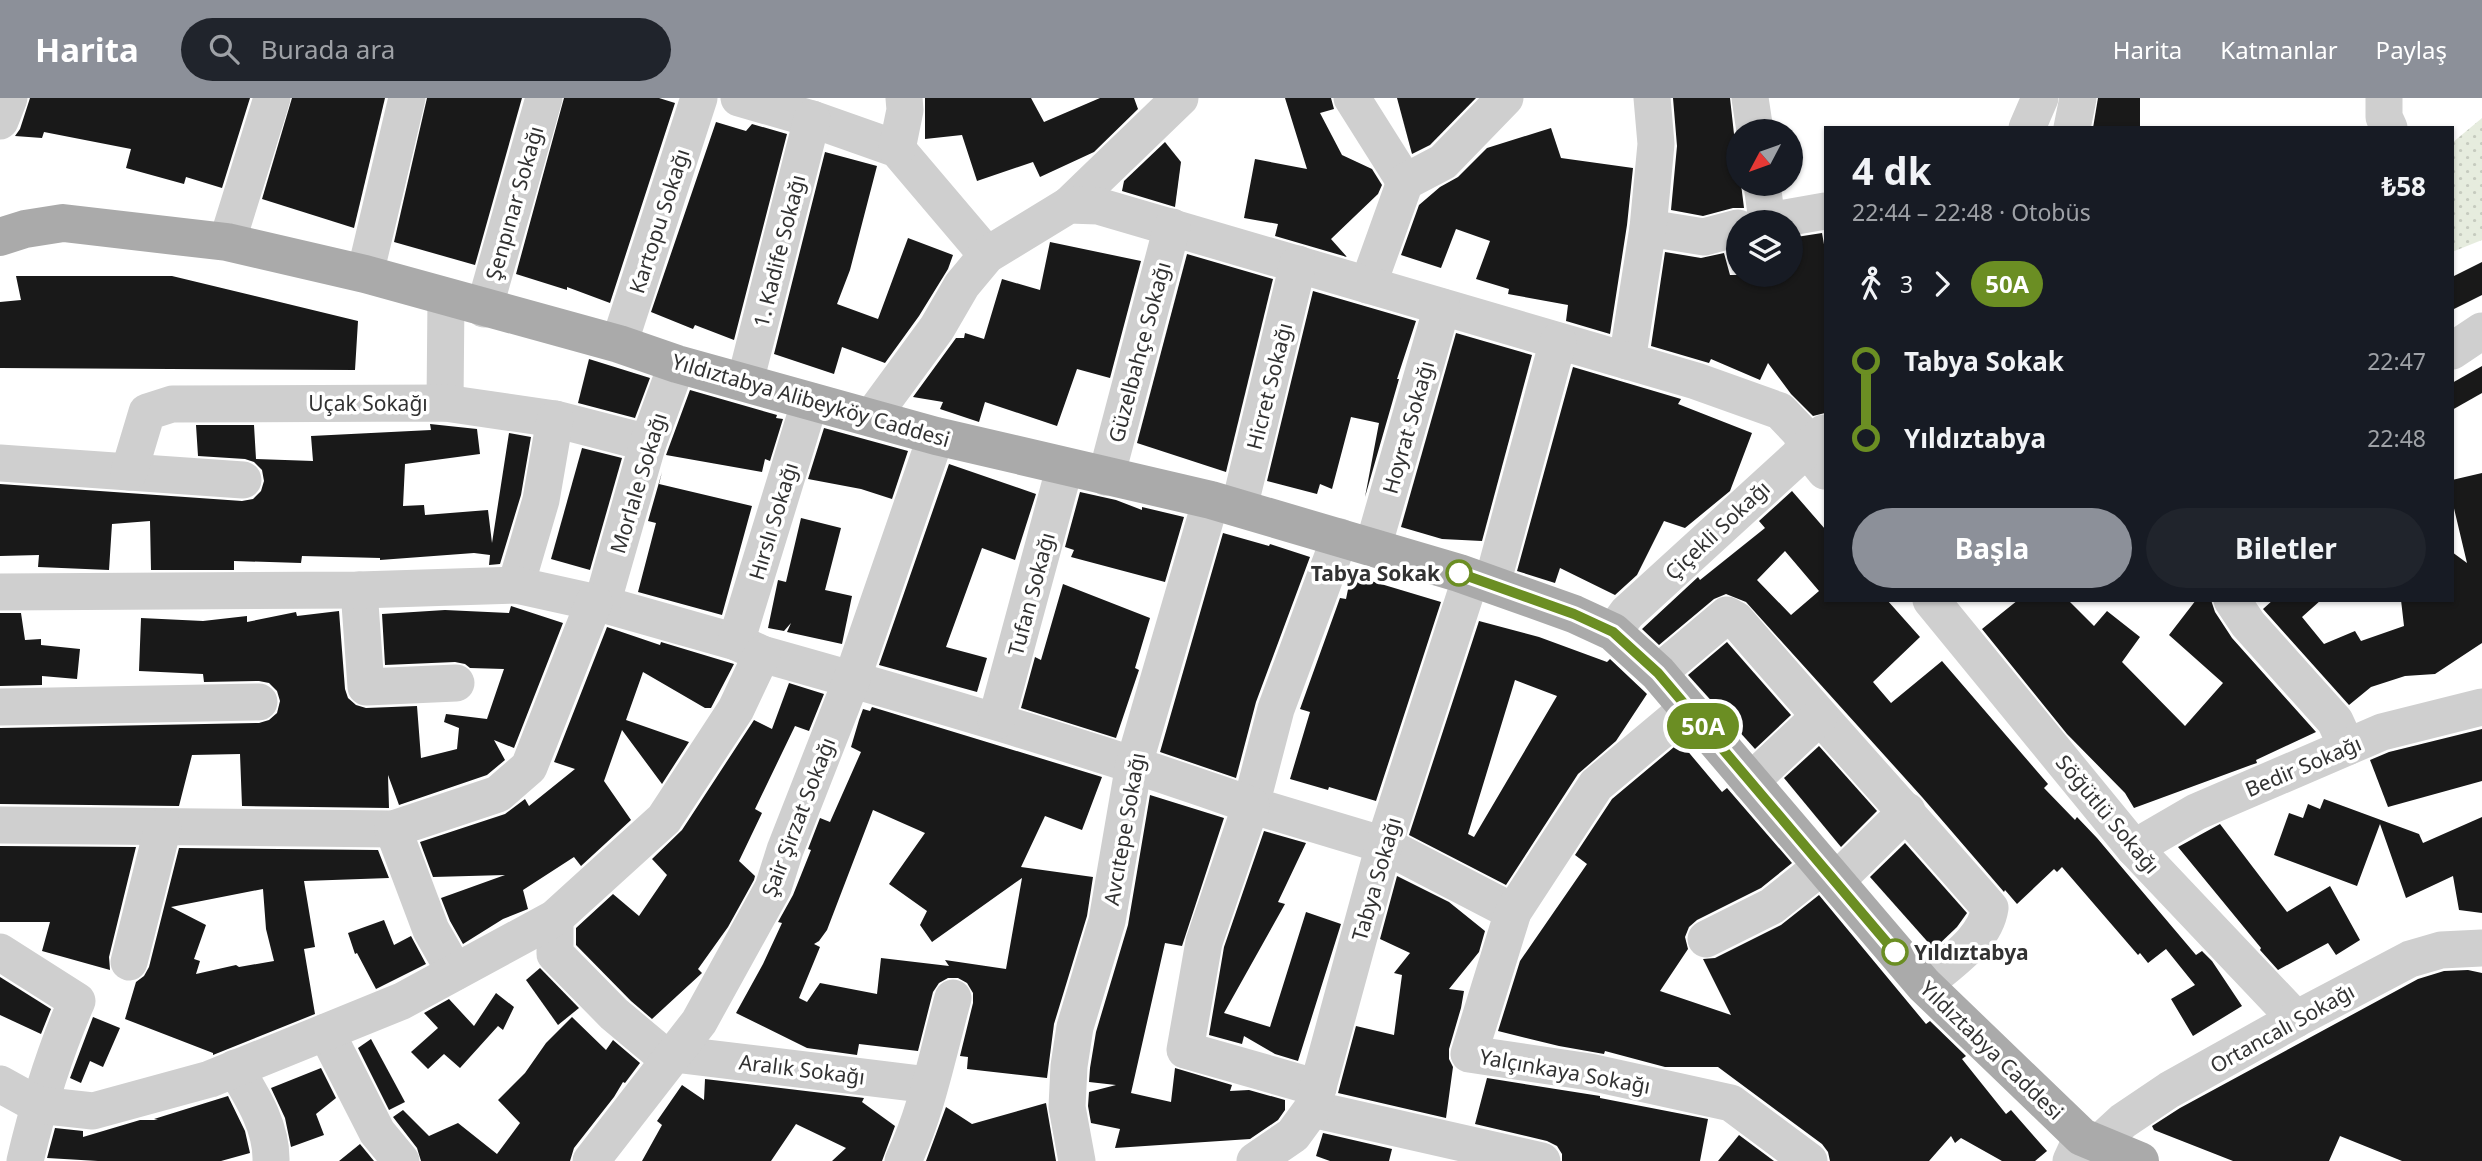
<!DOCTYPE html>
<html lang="tr">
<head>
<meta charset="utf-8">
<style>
  :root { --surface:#171b24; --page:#20242c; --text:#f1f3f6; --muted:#9ea1a6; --accent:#8c9099 }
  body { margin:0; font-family:"Noto Sans",sans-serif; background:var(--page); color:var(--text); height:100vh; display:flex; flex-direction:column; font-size:26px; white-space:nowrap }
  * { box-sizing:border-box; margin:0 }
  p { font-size:23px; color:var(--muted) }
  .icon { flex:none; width:38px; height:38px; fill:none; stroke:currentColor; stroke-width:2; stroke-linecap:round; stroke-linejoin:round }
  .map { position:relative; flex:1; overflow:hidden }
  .panel { position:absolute; left:1824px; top:28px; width:630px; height:476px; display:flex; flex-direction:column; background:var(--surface); border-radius:0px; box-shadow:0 2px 5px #0004 }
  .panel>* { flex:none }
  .badge { padding:0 14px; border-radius:23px; font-size:24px; line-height:46px }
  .needle { width:46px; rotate:229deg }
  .controls { position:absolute; left:1726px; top:21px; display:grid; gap:14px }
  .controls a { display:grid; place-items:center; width:77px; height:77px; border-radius:50%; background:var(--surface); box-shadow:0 2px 5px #0004; font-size:35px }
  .map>.badge { position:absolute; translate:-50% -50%; box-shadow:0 0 0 4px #fff }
  .legs { display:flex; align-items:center; gap:10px; height:77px; padding:0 28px; font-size:23px }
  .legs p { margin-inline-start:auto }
  .headline { display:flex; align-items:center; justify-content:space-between; height:119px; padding:0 28px }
  h1 { font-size:38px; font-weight:700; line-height:52px }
  .action { display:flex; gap:14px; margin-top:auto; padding:14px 28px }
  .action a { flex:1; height:80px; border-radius:42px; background:var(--accent); color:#fff; font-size:28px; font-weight:700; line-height:80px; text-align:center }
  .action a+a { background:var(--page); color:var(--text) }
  ul { padding:0 28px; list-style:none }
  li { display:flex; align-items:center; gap:24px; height:77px; font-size:26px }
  li i { display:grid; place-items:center; width:10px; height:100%; margin:0 9px; background:currentColor }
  li i::after { content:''; width:18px; height:18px; margin:-9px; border:5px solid; border-radius:50%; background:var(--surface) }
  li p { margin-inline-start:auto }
  li:first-child i { background:linear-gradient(#0000 50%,currentColor 0) }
  li:last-child i { background:linear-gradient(currentColor 50%,#0000 0) }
  header { display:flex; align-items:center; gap:42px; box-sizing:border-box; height:98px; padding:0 35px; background:var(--accent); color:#fff }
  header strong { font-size:33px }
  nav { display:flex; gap:38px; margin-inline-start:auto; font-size:24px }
  .search { width:490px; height:63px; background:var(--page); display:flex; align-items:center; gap:18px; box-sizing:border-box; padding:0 24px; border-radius:38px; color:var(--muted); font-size:26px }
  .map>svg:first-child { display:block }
  .grass { fill:url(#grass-dots) }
  .building { fill:#191919; fill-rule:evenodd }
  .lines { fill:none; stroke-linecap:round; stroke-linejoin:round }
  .minor { stroke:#cfcfcf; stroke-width:37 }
  .major { stroke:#aaa; stroke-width:38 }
  .line-1-casing { stroke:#fff; stroke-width:16 }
  .line-1 { stroke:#6b8e23; stroke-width:10 }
  .stop-1-dot { fill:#fff; stroke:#6b8e23; stroke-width:3.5 }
  .labels { text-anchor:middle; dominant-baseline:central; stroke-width:7; stroke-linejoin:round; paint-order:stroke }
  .street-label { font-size:21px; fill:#323232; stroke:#fff }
  .stop-label { font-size:21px; font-weight:bold; fill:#323232; stroke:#fff; text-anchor:end }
</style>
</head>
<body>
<header>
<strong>Harita</strong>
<div class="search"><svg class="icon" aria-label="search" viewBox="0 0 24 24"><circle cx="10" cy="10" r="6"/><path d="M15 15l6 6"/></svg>Burada ara</div>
<nav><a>Harita</a><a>Katmanlar</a><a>Paylaş</a></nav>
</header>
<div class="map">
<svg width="2482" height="1063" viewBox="0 0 2482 1063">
  <defs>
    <pattern id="grass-dots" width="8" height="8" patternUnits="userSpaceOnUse" patternTransform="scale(1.75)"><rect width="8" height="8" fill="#e6ecde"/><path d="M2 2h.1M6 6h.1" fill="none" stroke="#c6cbbf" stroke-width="1.8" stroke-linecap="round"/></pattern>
  </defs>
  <rect width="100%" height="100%" fill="#fff"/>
  <path class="grass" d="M2482,20V142L2452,154V45Z"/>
  <g class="building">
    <path d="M30,0H250L222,90L186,79L184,86L126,70L131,51L44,34L42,40L15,38L20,31Z"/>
    <path d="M292,0H385L354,130L262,101Z"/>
    <path d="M427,0H522L475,167L394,144Z"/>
    <path d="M564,0H659L675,5L610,205L567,189V192L516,176Z"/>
    <path d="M925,0H1031L1044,24L1100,0H1134L1138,11L1094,54L1040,79L1033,64L977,83L962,37L925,41Z"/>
    <path d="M1285,0H1331L1334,11L1320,15L1342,57L1372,71L1382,87L1378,96L1331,141L1347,159L1275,138L1278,126L1244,120L1255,61L1307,71Z"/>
    <path d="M1397,0H1476L1430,47L1412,56Z"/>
    <path d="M1673,0H1730L1734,36L1738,44V86H1741L1744,110H1733L1703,118L1671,112L1677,48Z"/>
    <path d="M2098,0H2140V30H2093Z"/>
    <path d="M716,24L746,33L752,26L787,36L734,242L695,227L693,231L651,214Z"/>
    <path d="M1551,30L1561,60L1633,70L1627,127L1610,236L1566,223L1568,207L1508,196L1509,191L1476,181L1490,143L1456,131L1441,170L1401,157L1419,107L1440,89L1458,79L1487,50Z"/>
    <path d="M1165,44L1181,64L1175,109L1122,93L1124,83Z"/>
    <path d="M825,54L877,68L850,172L837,206L878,221L908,140L953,157L948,171L919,218L885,265L842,249L834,276L774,256Z"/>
    <path d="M1822,135L1825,152V315L1813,318L1791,296L1768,265L1760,282L1711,261L1709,265L1651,248L1665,154L1701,160L1724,155L1730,177H1790V140Z"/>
    <path d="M1050,144L1141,163L1110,280L1077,271L1057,328L985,304L979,324L940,311L943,304L913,299L956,240H964L965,235L984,241L1002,181L1040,192Z"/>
    <path d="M1187,156L1273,181L1226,374L1137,345Z"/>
    <path d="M2482,164V197L2452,212V179Z"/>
    <path d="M16,178H172L358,223L355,272L0,270V204L21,202Z"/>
    <path d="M1313,193L1416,223L1397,281H1399L1365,399L1379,325L1351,319L1332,391L1320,386L1317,396L1267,383Z"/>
    <path d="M1456,235L1532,257L1482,443L1442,441L1401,429Z"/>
    <path d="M589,261L650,280L635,320L578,305Z"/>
    <path d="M2482,268V295L2452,312V285Z"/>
    <path d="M1573,269L1681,301L1678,306L1752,335L1730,393L1685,430L1664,423L1637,477L1615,497L1560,470L1555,485L1517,473Z"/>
    <path d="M690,292L777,317L776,320L783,321L770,363L765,361L762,374L666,357Z"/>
    <path d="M430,326L477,331L480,356L405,366L403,408L424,407L425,417L488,412L492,445L509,335L531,339L521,397L500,466L489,467L490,457L474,455L380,462V460L302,458L301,465L234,463V472H151L150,423L112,426L109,472L38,469L39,457L0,458V386L242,403L253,401L261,393L264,383L262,372L254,364L245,361L198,358L196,327H254L256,361L313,363L311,338L431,332Z"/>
    <path d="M824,330L908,353L892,401L861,391L808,381Z"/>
    <path d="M582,350L622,360L590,472L551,461Z"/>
    <path d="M949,366L1036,396L1015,462L982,450L946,549L987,560L977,594L879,567Z"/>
    <path d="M662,374L659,386L752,408L722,517L638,494L656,425L648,423Z"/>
    <path d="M2482,375V545L2435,576L2405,578L2371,589L2349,607L2263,511L2273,502H2321L2302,519L2324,546L2355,533L2361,543L2404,528L2401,502H2452V454L2467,465L2452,402V382Z"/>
    <path d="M1792,393L1825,431V502H1887L1920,539L1873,584L1891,605L1942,563L2048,686L2044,690L2075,722L2077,719L2097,740L2196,857L2202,853L2212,863L2242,908L2193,938L2171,901L2195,887L2166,851L2148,865L2140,855L2138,857L2062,769L2057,774L2054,771L2017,806L2005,792L2004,794L1922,699L1746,504L1726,496L1714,501L1659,547L1642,531L1698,479L1700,482L1765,430L1759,423ZM1785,453L1819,493L1791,517L1757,482Z"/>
    <path d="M1080,394L1116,402L1142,412V409L1184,419L1165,484L1071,459L1074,452L1065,449Z"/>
    <path d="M801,420L841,430L825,492L852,498L842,546L787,534L791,525L784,533L768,530L778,482L786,484Z"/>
    <path d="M1223,435L1269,448L1270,446L1310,459L1256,604L1236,680L1160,654Z"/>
    <path d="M1351,477L1441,504L1376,703L1329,689L1328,692L1290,681L1310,614L1300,611L1340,500L1346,501Z"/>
    <path d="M1063,486L1150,520L1135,570L1139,572L1116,640L1021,610L1035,559L1041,562Z"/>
    <path d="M2018,502H2068L2094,528L2107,513L2140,539L2122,564L2185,628L2223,585L2169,537L2196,502H2211L2215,514L2232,540L2316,634L2256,662L2257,665L2251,667L2134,710L2125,695L2067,636L1982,531Z"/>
    <path d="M511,508L563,525L514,650L494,642L505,662L487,677L399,707L388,677L389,710L242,708L240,656L192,657L179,708L0,706V630L259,625L269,622L277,615L280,603L277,593L269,585L259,583L204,584L203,576L139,573L141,520L203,523L247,518V524L296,514L297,518L339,513L345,591L348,600L356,607L366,610L417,608L421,660L457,651L459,630L444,624L446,616L487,621L504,571L470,570L465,566L455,564L385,567L382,516L445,512L509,515Z"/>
    <path d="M0,515H21L25,542L41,541V547L80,551L77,581L42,578V587L0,588Z"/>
    <path d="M1479,523L1539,539L1607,564L1610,561L1647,596L1616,643L1578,676L1506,787L1409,737ZM1515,582L1557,598L1474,739L1468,736Z"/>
    <path d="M607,529L660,547L661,544L734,566L711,610H705L643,574L626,622L689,644L662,686L622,632L604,683L631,722L581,768L574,759L523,792L528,811L503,821L463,846L450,823L441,800L505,777L433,779L420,744L505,716L525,701L529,708L575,671L554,664Z"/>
    <path d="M1727,544L1791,617L1755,651L1688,577Z"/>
    <path d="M789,585L824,596L809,633L795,628L755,711L762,715L739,763L755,778L754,782L728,829L698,871L702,875L652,921L631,903L576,847V830L613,796L639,818L667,777L652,761L682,732L754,622L772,631Z"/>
    <path d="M872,609L1102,679L1082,732L1045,718L1021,769L1093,779L1087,818L1054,926L1047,980L967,971L968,959L960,958L973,905V895L967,885L958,880H948L939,885L933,894L918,953L859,946L857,957L807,950L736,915L763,866L782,825L778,824L793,797L811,752L808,751L820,720L830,724L861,654L851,649L859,622L863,611L870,613ZM873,712L925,735L889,786L927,813L920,827L932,844L1022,780L1006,871L945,862L949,868L881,860L877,896L820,885L807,904L799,900L820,849L814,846L819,843L827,832Z"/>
    <path d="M2482,631V683L2388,709L2370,662L2389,654Z"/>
    <path d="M1680,644L1722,694L1727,690L1792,765L1761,790L1697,822L1689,829L1685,839L1688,851L1660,893L1731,917L1703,861L1715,860L1781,827L1819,797L1926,926L1930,923L1966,958L1962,961L2006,1016L2011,1012L2047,1053L2035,1063H2002L1961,1040L1955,1045L1951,1038L1929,1063H1830L1828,1054L1822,1046L1718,969H1665L1605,953L1604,956L1559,948L1498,933L1520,863L1587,766L1575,757L1612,701Z"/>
    <path d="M1819,648L1877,713L1841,749L1784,680Z"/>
    <path d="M1150,697L1224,720L1182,848L1165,845L1131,995L1171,1004L1175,970L1232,987L1230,993L1249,992L1285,1002V1012L1278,1022L1250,1041L1115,1050L1120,1031L1091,1025L1088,1008L1089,994L1116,987L1089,984L1090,970L1096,934L1128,827Z"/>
    <path d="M2324,701L2419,736L2423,745L2482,719V815L2459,812L2453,778L2406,800L2380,726L2357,788L2274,757L2289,715L2303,720L2308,706L2320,711Z"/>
    <path d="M2220,726L2287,814L2330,788L2360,842L2336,857L2328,845L2278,872L2260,852L2261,850L2178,749Z"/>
    <path d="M1264,733L1306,745L1278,804L1285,806L1224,915L1270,929L1306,814L1341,826L1298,963L1275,956L1244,938L1242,946L1209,937L1224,849Z"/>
    <path d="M1905,745L1967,815L1957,829L1934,851L1870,779Z"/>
    <path d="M0,748L136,749L109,859L110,872L42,853L50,824H0Z"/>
    <path d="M179,750L378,752L389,780L304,783L315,849L304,851L315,916L213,957V955L125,921L136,884L144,878L149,869ZM263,791L266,831L274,863L239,869L236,867L196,876L200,863L194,861L206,827L171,809Z"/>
    <path d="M1397,778L1449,804L1485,833L1479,854L1449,891L1464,893L1461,910L1449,951V961L1453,969L1446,1020L1338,995L1356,928L1394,937L1402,877L1394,875L1410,855L1380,841Z"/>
    <path d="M384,822L394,847L411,838L426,866L376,891L357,855L355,856L348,835Z"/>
    <path d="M540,870L579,910L558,927L526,882Z"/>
    <path d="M2468,872L2482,875V1063H2402L2340,1038L2329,1063H2233L2154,1032L2152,1028L2180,1010L2418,881L2444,873Z"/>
    <path d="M0,879L51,911L41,936L0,917Z"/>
    <path d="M496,895L514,909L503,932L498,928L460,970L444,956L428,971L411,954L438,930L424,915L449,901L474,928Z"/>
    <path d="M93,919L120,930L103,969L90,963L81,985L70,980Z"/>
    <path d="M572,919L606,952L613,942L640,965L625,985L623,984L614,999L574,1050L570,1063H421L417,1050L393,1019L403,1012L429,1038L458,1025L497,1056L520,1025L498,1002L525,975L546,945Z"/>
    <path d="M371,941L405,1004L389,1012L358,950Z"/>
    <path d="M321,970L336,1000L316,1016L324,1037L291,1049L285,1020L271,990Z"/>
    <path d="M1487,980L1600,998V1000L1708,1021L1700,1063H1562V1056L1557,1048L1547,1043L1475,1026Z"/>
    <path d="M705,981L864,1000L862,1004L895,1028L882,1063H832L846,1050L796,1026L771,1063H642L662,1027L657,1023L682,987L704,1002Z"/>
    <path d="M228,998L245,1033L250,1055L221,1063H98L47,1060L55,1030L83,1033V1039L140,1022H158L154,1021Z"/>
    <path d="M1046,1005L1056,1063H926L946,1009L972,1026Z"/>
    <path d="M1323,1035L1392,1051L1389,1063H1330L1316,1058Z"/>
    <path d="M1739,1037L1774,1063H1718Z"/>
    <path d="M360,1046L374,1063H339Z"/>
  </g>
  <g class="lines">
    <g class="minor">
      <path d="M739,0L812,21L897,51L987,157"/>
      <path d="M1352,0L1405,84"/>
      <path d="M1750,0L1755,33"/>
      <path d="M2384,0V19L2389,30"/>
      <path d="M0,23L9,0"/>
      <path d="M2027,30L2040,0"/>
      <path d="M2072,30L2078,0"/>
      <path d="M897,51L905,12L904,0"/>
      <path d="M1762,86L1767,123"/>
      <path d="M1069,107L1180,0"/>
      <path d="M1762,124L1825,113"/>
      <path d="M1648,130L1704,139L1738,130"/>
      <path d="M227,144L272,0"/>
      <path d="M365,176L407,0"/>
      <path d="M1368,187L1405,84L1443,64L1505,0"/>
      <path d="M484,211L544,0"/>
      <path d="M619,246L699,0"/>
      <path d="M2452,253L2482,233"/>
      <path d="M1627,263L1648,130L1656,46L1652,0"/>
      <path d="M745,284L812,21"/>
      <path d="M445,305L446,200"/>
      <path d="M871,320L937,230L962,187L987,157L1069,107L1098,108L1696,283L1780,313L1800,334L1806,349L1825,373"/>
      <path d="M0,365L243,382"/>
      <path d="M129,374L147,314L172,306L445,305L555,321L648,345"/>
      <path d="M1106,379L1172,129"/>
      <path d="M1239,410L1298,166"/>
      <path d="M1340,439L1276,611L1251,707L1384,747L1513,814"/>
      <path d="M1373,449L1442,209"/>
      <path d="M1492,486L1558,243"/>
      <path d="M516,487L541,402L555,321"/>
      <path d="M359,492L366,589L456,585"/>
      <path d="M0,494L359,492L516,487L602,506L736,544L762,556C926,602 1090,650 1251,707L1204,844L1185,952L1318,990"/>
      <path d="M1931,502L2134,750L2296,921"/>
      <path d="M2232,502L2248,526L2335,623L2347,649"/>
      <path d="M602,506L648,345L677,266"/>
      <path d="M1613,534L1627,515L1824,335"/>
      <path d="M736,544L810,303"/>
      <path d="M1658,575L1727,517L1736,522C1819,619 1906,713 1990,810C1985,843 1948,865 1924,887"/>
      <path d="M0,609L259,604"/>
      <path d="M1688,610L1596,687L1513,814L1469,956L1590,974L1731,1005L1809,1063"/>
      <path d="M996,623L1065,368"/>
      <path d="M1750,684L1819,619"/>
      <path d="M0,727L393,731L498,696L529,669L594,504"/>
      <path d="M393,731L431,832L455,874"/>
      <path d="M2134,750L2196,714L2382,634L2482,609"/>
      <path d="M1836,783L1907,713"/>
      <path d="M555,820V856L614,916L669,962"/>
      <path d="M1706,841L1772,808L1822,768"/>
      <path d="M0,854L77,903C54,955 38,1008 25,1063"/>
      <path d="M129,864L163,729"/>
      <path d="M326,934L377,1034L401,1063"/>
      <path d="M674,956L929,987"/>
      <path d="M235,970C252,998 272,1029 271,1063"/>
      <path d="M0,986L38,1007L93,1013L210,981L402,903L555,820L664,721L736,611L762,556"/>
      <path d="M1312,1011L1542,1063"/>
      <path d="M2098,1046L2123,1023L2169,992L2296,921L2410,861L2441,852L2482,850"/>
      <path d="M591,1063L699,924L773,790L785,752L852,581L936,338"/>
      <path d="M903,1063C927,1013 938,954 953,900"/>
      <path d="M1077,1063L1067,1009L1069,968L1075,929L1107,823L1134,666L1211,402"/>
      <path d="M1255,1063L1293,1037L1312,1011L1384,747L1471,479"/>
      <path d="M2071,1063L2082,1039"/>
    </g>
    <path class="major" d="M0,139L25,131L63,125L227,144L365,176L619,246L677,266L871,320L936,338L1211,402L1459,475L1574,516L1613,534L1658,575L1924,887L2082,1039L2140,1063"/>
  </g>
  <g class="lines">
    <defs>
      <path id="line-1" d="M1459,475L1574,516L1613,534L1658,575L1895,854"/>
    </defs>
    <use href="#line-1" class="line-1-casing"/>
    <use href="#line-1" class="line-1"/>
  </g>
  <g class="stop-1-dot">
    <circle cx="1459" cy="475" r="12"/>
    <circle cx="1895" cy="854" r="12"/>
  </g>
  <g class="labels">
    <g class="street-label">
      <text transform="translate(514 105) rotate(-74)">Şenpınar Sokağı</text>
      <text transform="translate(659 123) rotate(-72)">Kartopu Sokağı</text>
      <text transform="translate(779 153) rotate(-76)">1. Kadife Sokağı</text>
      <text transform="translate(1139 254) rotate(-75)">Güzelbahçe Sokağı</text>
      <text transform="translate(1269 288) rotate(-76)">Hicret Sokağı</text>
      <text transform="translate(811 302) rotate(16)">Yıldıztabya Alibeyköy Caddesi</text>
      <text x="368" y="305">Uçak Sokağı</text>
      <text transform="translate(1408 329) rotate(-74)">Hoyrat Sokağı</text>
      <text transform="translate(638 385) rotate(-73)">Morlale Sokağı</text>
      <text transform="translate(773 423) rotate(-73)">Hırslı Sokağı</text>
      <text transform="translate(1717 432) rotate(-43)">Çiçekli Sokağı</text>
      <text transform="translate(1031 496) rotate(-75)">Tufan Sokağı</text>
      <text transform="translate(2303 668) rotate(-23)">Bedir Sokağı</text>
      <text transform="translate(2108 716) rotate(50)">Söğütlü Sokağı</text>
      <text transform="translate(798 719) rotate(-69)">Şair Şirzat Sokağı</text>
      <text transform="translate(1124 731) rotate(-80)">Avcıtepe Sokağı</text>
      <text transform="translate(1376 781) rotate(-74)">Tabya Sokağı</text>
      <text transform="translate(2282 930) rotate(-29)">Ortancalı Sokağı</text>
      <text transform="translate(1992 952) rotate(44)">Yıldıztabya Caddesi</text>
      <text transform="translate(802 971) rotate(7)">Aralık Sokağı</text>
      <text transform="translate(1565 973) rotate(10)">Yalçınkaya Sokağı</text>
    </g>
    <g class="stop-label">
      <text x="1440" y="475">Tabya Sokak</text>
      <text x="1914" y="854" text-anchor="start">Yıldıztabya</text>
    </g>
  </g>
</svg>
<div class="controls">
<a><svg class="needle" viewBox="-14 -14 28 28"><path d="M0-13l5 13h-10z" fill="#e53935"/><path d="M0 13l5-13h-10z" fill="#9ea1a6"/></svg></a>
<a><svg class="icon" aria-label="layers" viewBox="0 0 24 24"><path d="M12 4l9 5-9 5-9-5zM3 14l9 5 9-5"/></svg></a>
</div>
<b class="badge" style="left:1703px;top:628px;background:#6b8e23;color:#fff">50A</b>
<section class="panel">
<div class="headline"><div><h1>4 dk</h1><p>22:44 – 22:48 · Otobüs</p></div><b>₺58</b></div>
<div class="legs"><svg class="icon" aria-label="walk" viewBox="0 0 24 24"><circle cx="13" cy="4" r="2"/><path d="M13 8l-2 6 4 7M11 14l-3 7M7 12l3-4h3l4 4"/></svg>3<svg class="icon" aria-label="forward" viewBox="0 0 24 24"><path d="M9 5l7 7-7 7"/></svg><b class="badge" style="background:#6b8e23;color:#fff">50A</b></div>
<ul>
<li><i style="color:#6b8e23"></i><b>Tabya Sokak</b><p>22:47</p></li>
<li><i style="color:#6b8e23"></i><b>Yıldıztabya</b><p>22:48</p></li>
</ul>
<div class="action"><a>Başla</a><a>Biletler</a></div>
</section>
</div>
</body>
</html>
